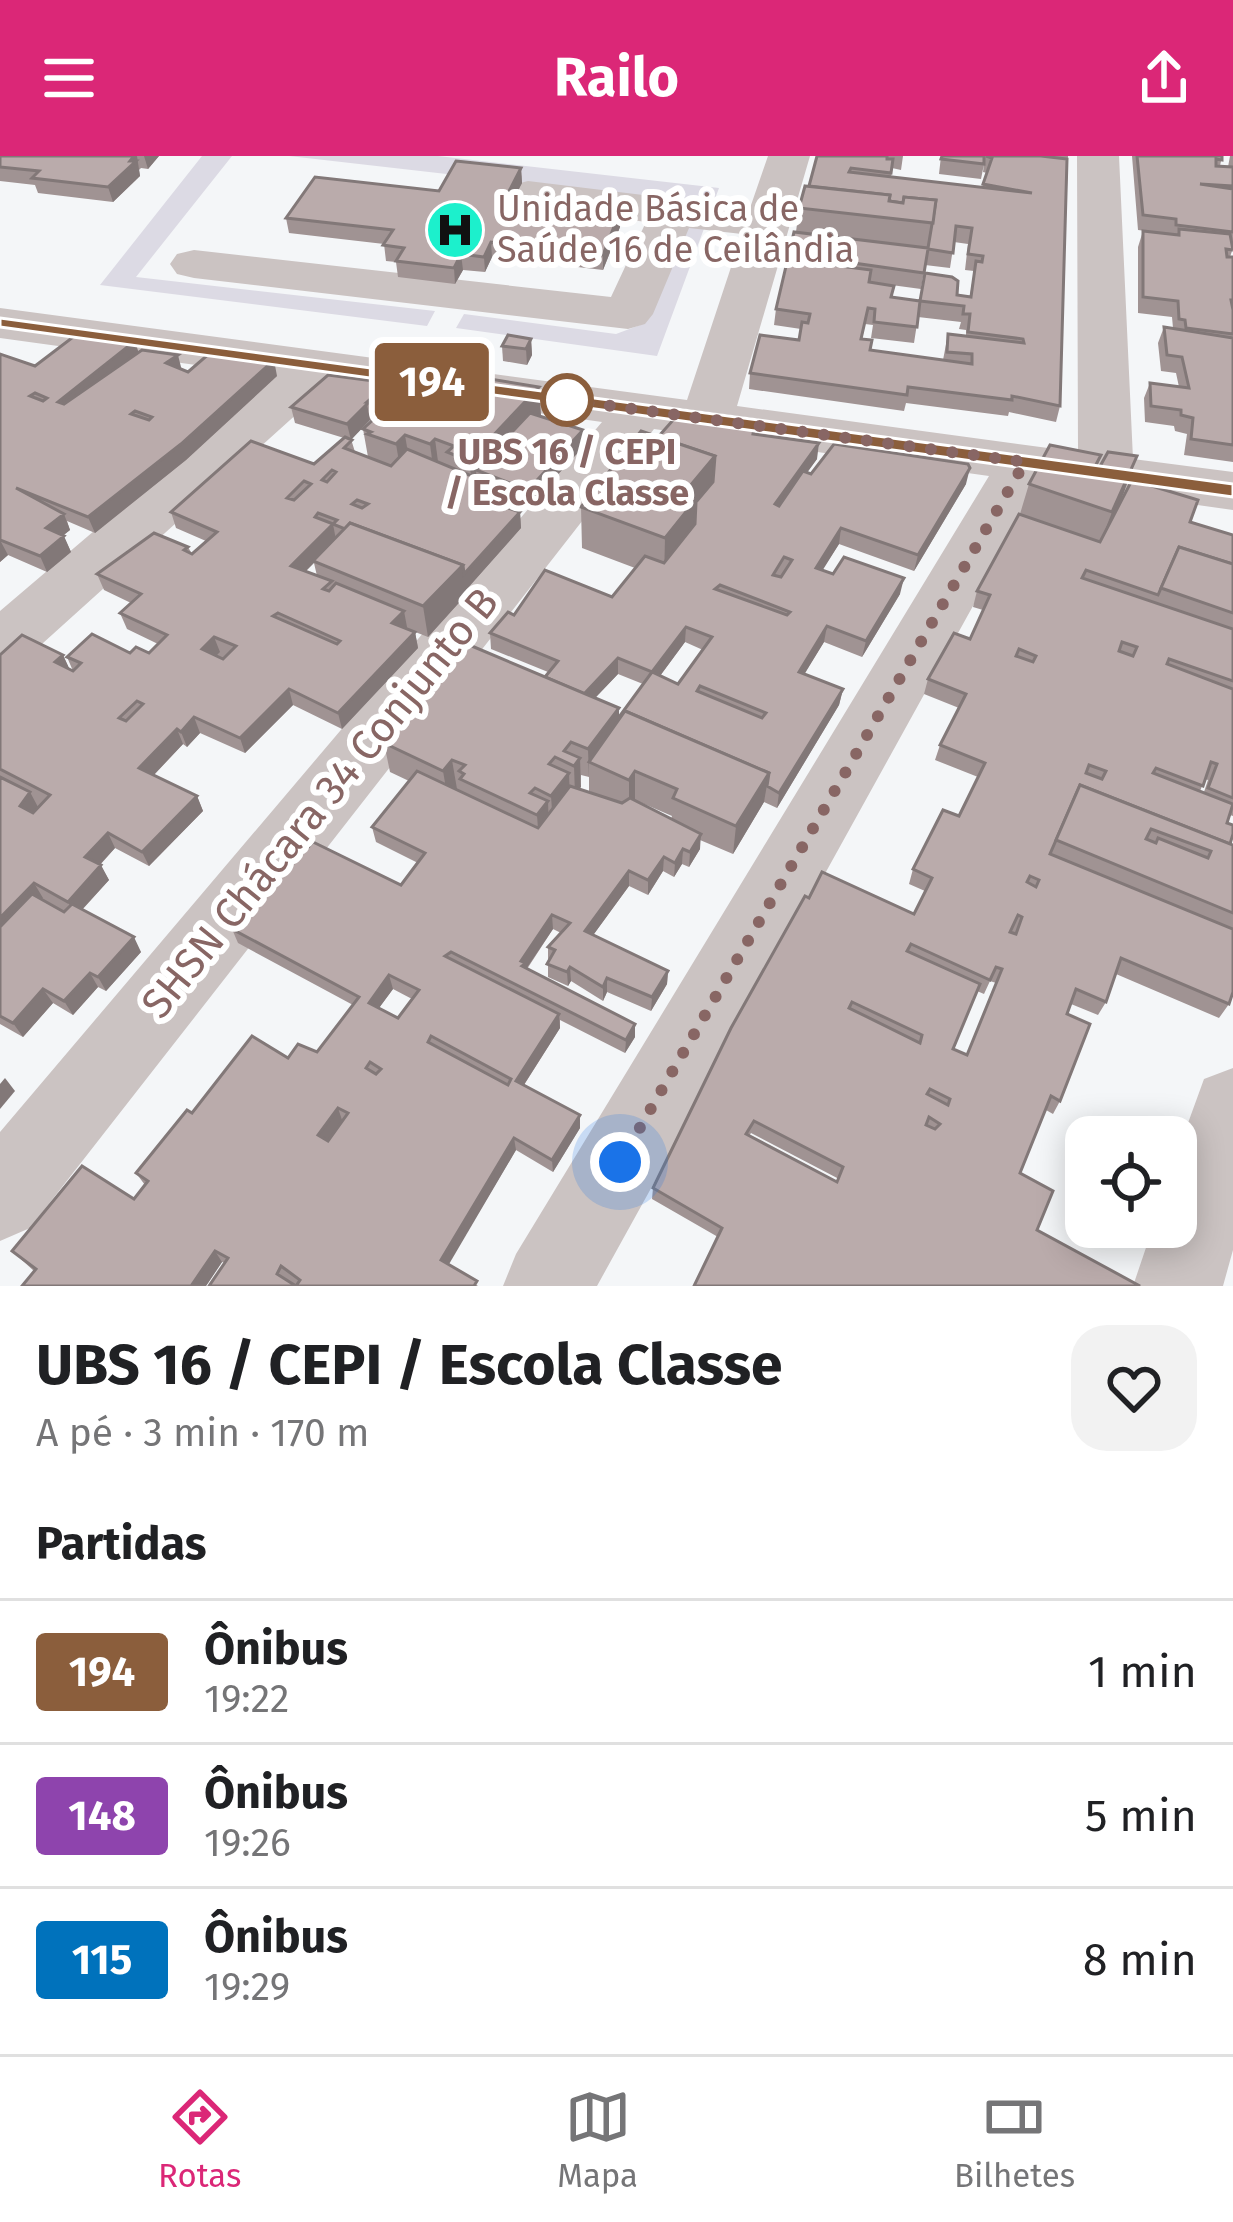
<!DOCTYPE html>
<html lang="pt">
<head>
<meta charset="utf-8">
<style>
  :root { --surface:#fff; --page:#f2f2f2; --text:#202124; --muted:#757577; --line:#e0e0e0; --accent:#db2777 }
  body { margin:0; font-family:"Fira Sans",sans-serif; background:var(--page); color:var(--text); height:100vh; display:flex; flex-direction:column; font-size:45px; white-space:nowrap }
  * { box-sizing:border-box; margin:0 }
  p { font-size:39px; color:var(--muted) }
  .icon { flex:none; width:66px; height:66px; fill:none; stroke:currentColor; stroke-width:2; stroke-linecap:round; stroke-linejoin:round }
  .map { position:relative; height:1130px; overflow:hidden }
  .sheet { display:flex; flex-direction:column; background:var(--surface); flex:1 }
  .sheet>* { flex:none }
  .badge { padding:0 24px; border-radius:9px; font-size:42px; line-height:78px }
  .fabs { position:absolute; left:1065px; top:960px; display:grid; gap:24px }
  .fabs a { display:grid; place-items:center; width:132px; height:132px; border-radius:24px; background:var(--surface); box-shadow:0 6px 30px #0003; font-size:60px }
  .you { position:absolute; width:60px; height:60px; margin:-30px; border:9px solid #fff; border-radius:50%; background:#1a73e8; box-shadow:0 0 0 18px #1a73e833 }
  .map>.badge { position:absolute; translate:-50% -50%; box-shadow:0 0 0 6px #fff }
  h2 { padding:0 36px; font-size:45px; line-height:108px }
  .round { display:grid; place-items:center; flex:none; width:126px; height:126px; border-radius:36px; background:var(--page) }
  .head { display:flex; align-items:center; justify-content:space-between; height:204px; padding:0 36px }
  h1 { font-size:57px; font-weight:700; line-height:90px }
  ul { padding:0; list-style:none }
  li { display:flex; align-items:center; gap:36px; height:144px; padding:0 36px; border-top:3px solid var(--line) }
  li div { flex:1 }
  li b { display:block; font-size:45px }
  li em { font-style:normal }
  li .badge { min-width:132px; font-weight:700; text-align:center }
  header { display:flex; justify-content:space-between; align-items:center; height:156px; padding:0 36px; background:var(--accent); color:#fff; font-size:54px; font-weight:700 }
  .tabs { display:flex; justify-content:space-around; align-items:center; height:168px; border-top:3px solid var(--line); background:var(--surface); font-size:33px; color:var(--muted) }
  .tabs a { display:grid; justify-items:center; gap:6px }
  .tabs .active { color:var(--accent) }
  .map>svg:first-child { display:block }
  .green { fill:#dcdae4 }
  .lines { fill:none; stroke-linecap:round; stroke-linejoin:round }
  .minor { fill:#cbc3c2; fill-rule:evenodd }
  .wall { fill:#a09393; fill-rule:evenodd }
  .shaded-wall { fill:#827878 }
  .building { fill:#baabab; stroke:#827878; stroke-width:3; fill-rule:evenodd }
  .line { fill:#8b5e3c; stroke:#fff; stroke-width:3 }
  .walk { stroke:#886664; stroke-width:12; stroke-dasharray:0 21.6 }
  .stop-dot { fill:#fff; stroke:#8b5e3c; stroke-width:6 }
  .labels { text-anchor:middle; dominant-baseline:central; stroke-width:12; stroke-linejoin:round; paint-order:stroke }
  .far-poi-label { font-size:36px; fill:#886664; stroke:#fff; text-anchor:start }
  .far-stop-label { font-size:36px; font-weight:bold; fill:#886664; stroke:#fff }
  .street-label { font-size:42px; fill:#886664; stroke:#fff }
</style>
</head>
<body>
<header><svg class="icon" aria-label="menu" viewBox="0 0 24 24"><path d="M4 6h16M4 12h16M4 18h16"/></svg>Railo<svg class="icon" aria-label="share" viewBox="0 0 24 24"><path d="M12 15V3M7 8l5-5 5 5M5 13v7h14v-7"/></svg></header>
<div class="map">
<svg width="1233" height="1130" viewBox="0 0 1233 1130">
  <rect width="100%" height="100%" fill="#f4f6f8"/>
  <g class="green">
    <path d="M202,0H232L136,121L435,155L427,170L100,129Z"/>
    <path d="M289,0H438L719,32L657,200L456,172L464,158L616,178L640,169L684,45Z"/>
  </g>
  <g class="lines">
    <g class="minor">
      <path d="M768,0H810L737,250L1078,296L1077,0H1119L1133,303L1233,316V354L1041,327L597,1130H503L516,1098L989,320L654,273L30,1072L0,1085V976L602,266L330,228L22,506L0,513V455L276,220L0,182V152L687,244L742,78L689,72L653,158L645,168L628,173L194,122L177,118L170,108L177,98L194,94L611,141L646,66L512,47L506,38L512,29L528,25L750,52Z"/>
      <path d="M1233,912V1094L1223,1130H1133L1153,1071H1176V1000L1204,923Z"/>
    </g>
  </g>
  <g class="wall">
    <path d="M0,0H159L148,13L141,12L139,14L140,20L113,46L38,37L35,29L0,25Z"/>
    <path d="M817,0H903L901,14L892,12L891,21L982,31L987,17L983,16L984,8L981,23L939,18L941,0L984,8V0H1068L1060,250L1056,266L1009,256L1008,260L906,247L904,255L749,233L750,217L799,184L801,173L774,169L776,153L796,76L799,52L809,30ZM954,86L968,88L965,114L974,115L970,140L957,139L920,145L891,141L869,126L921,133L925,109L950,112ZM918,161L961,166L959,173L966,174V180L948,178L943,204L870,194L862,183L865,168L873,169L871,182L914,187Z"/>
    <path d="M1132,0H1222L1220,10L1228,11L1230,0H1233V92L1230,101H1233V306L1184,299L1187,278L1175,275L1174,270L1145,266L1144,242L1150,227L1179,231L1176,217L1161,215L1158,187L1164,171L1173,172L1172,161L1138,157V91L1143,75L1171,78L1138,74Z"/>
    <path d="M521,12L522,27L513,44L620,55V71L603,114L492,101L485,116L463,114L455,128L398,121L396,106L386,105L384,88L289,77L286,62L439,35Z"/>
    <path d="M531,183L532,199L527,209L503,205L502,190Z"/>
    <path d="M138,196L188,216L277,220L186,304L95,377L67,365L70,374L63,379L71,396L47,416L8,399L0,406V198L35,210Z"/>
    <path d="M389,227L539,231L541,260L583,274L584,290L529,350L492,336L493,344L485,352L520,356L521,372L466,434V439L428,481L405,472L415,476L418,492L342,573L293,549L245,597L200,577L187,591L183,588L154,619L197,640L203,655L149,710L115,692L100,709L109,724L82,754L141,796L106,835L98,831L73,859L53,847L23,881L0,868V499H63L69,513L73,515L67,501L149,497L158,488L127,473L120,457L131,447L104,434L97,418L188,391L192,398L206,385L176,372L171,356L314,308L344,282L295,267L291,251ZM370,264L371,266L363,273L368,301L355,296L351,283ZM314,407L317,420L305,416Z"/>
    <path d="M754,278L817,303L807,316L811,318L966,328L914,415L839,388L822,414L900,438L862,501L824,486L804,518L843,533L839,549L777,652L764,646L733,698L700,684V693L689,711L682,708L674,721L663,715L648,739L629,730L593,779L668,815L667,828L651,855L607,836L603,845L571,825L568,830L548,821V791L561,777L553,773L527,813L635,881L625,897L560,864V872L524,929L580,972L553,1016L516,994L448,1108L478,1130H209L225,1107L222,1106L206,1130H22L34,1115L12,1095L134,1043L145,1029L136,1017L192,957L288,902L317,896L353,849L238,787L232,773L401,729L418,707L376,686L372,671L409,625L390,616L384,587L545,521L548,516L491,493L490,477L514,459L612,441L635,412L582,392L581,351L658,281ZM685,486L703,494L678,528L660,520ZM618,518L643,528L619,561L595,542ZM581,619L589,621V635L603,641L580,633ZM635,644L672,660L671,663ZM393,833L412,843L398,862L379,852Z"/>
    <path d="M1101,299L1094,321L1122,342L1112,363L1190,366L1233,379V660L1230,659L1227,667L1230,688L1233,689V836L1229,848L1219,862L1116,818L1106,846L1098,859L1071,848L1067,858L1060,945L1053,958L1046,954L1020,1017L1037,1074L718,1081L652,1043L653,1032L809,742L914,758L925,735L909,728L913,713L959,660L978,621L935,604L940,589L959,552L924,538L928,523L970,483L983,454L973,451L977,435L1020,358L1029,328ZM1205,623L1208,624L1204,636L1200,635ZM990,825L996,827L967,899L953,893L977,835L984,838ZM751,977L839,1023L837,1026L749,980Z"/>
  </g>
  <g class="shaded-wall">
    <path d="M134,0H137L140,20L113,46L108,31Z"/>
    <path d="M144,0H159L148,13Z"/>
    <path d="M521,12L522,27L506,58L505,43Z"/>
    <path d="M620,55V71L603,114V99Z"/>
    <path d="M491,86L492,101L485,116L484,101Z"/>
    <path d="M461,98L463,114L455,128L454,112Z"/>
    <path d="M531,183L532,199L527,209L526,193Z"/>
    <path d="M135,185L140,201L64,262L58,246Z"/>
    <path d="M178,199L182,215L166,207Z"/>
    <path d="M274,204L277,220L186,304L95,377L88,361Z"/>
    <path d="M539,231L541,261L476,314L477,330L473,335L469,305Z"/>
    <path d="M367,248L370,264L351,284L347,268Z"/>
    <path d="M583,274L584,290L529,350L528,334Z"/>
    <path d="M405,279L410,309L401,318L396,288Z"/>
    <path d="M435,283L439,313L434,319L430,288Z"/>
    <path d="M819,287L817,303L773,364L775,348Z"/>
    <path d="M715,300L712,342L694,384L664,423L665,382L684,337Z"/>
    <path d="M1137,300L1122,342L1096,398L1112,356Z"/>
    <path d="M970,312L966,328L914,415L918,399Z"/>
    <path d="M491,328L493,344L474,364L472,348Z"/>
    <path d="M520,356L521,372L466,434V439L428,481L423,450L463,409Z"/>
    <path d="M64,358L70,374L53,388L46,372Z"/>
    <path d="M333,368L336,384L295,426L291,410Z"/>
    <path d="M841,372L839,388L814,428L816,412Z"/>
    <path d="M64,380L71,396L47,416L40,400Z"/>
    <path d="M0,384L8,399L0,406Z"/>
    <path d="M904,422L900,438L862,501L866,485Z"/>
    <path d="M404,455L407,471L395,483L392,467Z"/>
    <path d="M827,470L824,486L796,532L799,516Z"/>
    <path d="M686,471L685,486L651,532L652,516Z"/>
    <path d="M415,476L418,492L342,573L338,557Z"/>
    <path d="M214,481L220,496L207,509L202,493Z"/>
    <path d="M63,499L70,514L55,506Z"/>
    <path d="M618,502V518L575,563L574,548Z"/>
    <path d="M289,533L293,549L245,597L240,582Z"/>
    <path d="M843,533L839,549L777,652L779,637Z"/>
    <path d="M619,552V582L589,606V622L588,593Z"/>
    <path d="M194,561L200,577L187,591L181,576Z"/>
    <path d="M177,573L183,588L146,627L139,612Z"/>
    <path d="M580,602L581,631L575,639L574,610Z"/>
    <path d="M452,604L457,633L448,644L443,615Z"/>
    <path d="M635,615V644L629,652V624Z"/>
    <path d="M569,617L570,646L553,669L551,640Z"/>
    <path d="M769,617L764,646L733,698L736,670Z"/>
    <path d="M30,636L38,651L28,665L20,650Z"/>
    <path d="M197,640L203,655L149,710L142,696Z"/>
    <path d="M548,645L549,674L539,687L537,659Z"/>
    <path d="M108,677L115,692L93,716L85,701Z"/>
    <path d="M701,678L700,693L689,711L690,696Z"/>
    <path d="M683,693L682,708L674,721L675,707Z"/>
    <path d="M664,701L663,715L648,739V724Z"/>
    <path d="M101,709L109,724L76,760L68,746Z"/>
    <path d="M629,715V730L586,789L585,775Z"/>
    <path d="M34,727L43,742L0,786V762Z"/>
    <path d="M552,759L553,773L526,813L527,821L521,805Z"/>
    <path d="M134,781L141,796L106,835L98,821Z"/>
    <path d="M570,811L571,825L568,830L567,816Z"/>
    <path d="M668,815L667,828L651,855L652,841Z"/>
    <path d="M90,817L98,831L73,859L64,845Z"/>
    <path d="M389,819L393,833L373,860L369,847Z"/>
    <path d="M607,822V836L603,845V831Z"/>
    <path d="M43,833L53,847L23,881L13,867Z"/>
    <path d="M559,858L560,872L518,938L516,925Z"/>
    <path d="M635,868V881L625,897L626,884Z"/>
    <path d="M5,922L15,935L0,953V928Z"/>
    <path d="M338,952L342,964L323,991L318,979Z"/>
    <path d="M580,959V972L553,1016L552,1004Z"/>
    <path d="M514,982L516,994L445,1115L441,1104Z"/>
    <path d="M215,1095L222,1106L206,1130H191Z"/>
  </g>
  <g class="building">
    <path d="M0,0H134L130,5H136L108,31L32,22L39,15L0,11Z"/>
    <path d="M817,0H887V3H893L891,17L851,12L849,16L1032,37L983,28L992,2L986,0H1041L1067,3L1060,250L1012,240V244L908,231L907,239L750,217L760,179L799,184L802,166L808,167L810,158L776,153L794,76L928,92L936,44L904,41L903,47L889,45L890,39L809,30ZM956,70L972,72L968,98L983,100L982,106L976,105L971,141L957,139L958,125L952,121L925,117L920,145L891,141L894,130L869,126L871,114L824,108L825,103L924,117L928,93L953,97ZM920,145L964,150L963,158H970L968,176L1023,183L1024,187L948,178L947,196L972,198V208L870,194L872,184L861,183L868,152L875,153L874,166L917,171Z"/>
    <path d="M942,0H984V8L941,3Z"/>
    <path d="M1137,0H1222V4L1216,3V10L1233,11V30L1200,28L1233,33V76L1176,69V63L1143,59Z"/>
    <path d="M456,5L521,12L505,43L620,55L603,99L491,86L484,101L461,98L454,112L396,105L404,92L383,89L393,74L286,62L315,21L439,35Z"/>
    <path d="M805,30L890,39L889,45L903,47L904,41L936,44L933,67L799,52Z"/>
    <path d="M1179,73L1230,78L1233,94L1226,93L1227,101H1233V144H1231L1233,154V178L1186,172L1185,164L1179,163L1178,145L1143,141V75L1179,79Z"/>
    <path d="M1164,171L1233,182V289L1191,283L1193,262L1181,259V254L1151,250L1150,227L1189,232L1182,201L1167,199Z"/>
    <path d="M77,178L135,185L58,246L64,248L142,194L178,199L166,207L188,216L211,196L274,204L181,288L88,361L16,332L64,358L46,372L64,380L40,400L0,384V198L35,210ZM35,237L47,242L43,245L30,240ZM135,255L152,261L149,264L131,258Z"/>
    <path d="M508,179L531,183L526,193L502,190Z"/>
    <path d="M410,210L539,231L469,305L447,296L454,290L435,283L430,288L405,279L396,288L367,278L371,276L363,273L388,250L367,246Z"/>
    <path d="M328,219L389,227L367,246H369L347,268L291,251Z"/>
    <path d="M682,254L756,264L753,278L819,287L775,348L779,350L803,315L811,318L834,288L968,308L970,312L918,399L841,372L816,412L833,418L844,401L904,422L866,485L827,470L799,516L843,533L779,637L767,630L769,617L625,555L619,565V561L652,516L678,528L712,481L686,471L652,516L618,502L584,538L545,521L558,505L490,477L508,456L514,459L545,414L612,441L645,400L664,407L695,368L696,346L713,326L715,300L658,281ZM784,401L792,404L781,421L773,419ZM720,429L790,456L787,459L715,433ZM700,530L766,557L762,562L697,535Z"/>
    <path d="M530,257L583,274L528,334L476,314Z"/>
    <path d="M641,275L715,300L684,337L697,342L665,382L581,351Z"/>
    <path d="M345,281L352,284L344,292L391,310L407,293L491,328L472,348L485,352L491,346L520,356L464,418L463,409L350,367L345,373L333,368L291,410L332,425L323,433L329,435L336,427L404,455L392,467L415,476L338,557L289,533L240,582L194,561L181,576L177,573L139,612L197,640L142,696L108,677L85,701L101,709L68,746L34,727L0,762V621L30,636L20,650L33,657L50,639L0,613V499L22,479L63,499L55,506L73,515L81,507L67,501L92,478L130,497L136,491L149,497L167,479L120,457L141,438L97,418L154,377L188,391L184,394L192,398L217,376L171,356L251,285L314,308ZM332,314L336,316L327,326L322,324ZM304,325L311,328L294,344L287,342ZM357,344L368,348L362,352L352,348ZM318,357L337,364L333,368L315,361ZM278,457L340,485L337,488L273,460ZM214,481L236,490L223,503L202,493ZM137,545L143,548L126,565L119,562Z"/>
    <path d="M1050,289L1101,299L1090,320L1094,321L1108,296L1137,300L1112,356L1029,328Z"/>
    <path d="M1132,324L1198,344L1190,366L1233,379V408L1179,391L1158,439L1086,414L1082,422L1233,473V525L1169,503L1167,508L1233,533V642L1208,632L1217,608L1211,606L1203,630L1156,612L1153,617L1233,648L1227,667L1233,669V678L1230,688L1080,629L1050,698L1233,773V836L1229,848L1121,802L1106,846L1076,833L1067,858L1090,868L1060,945L1051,940L1020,1017L1053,1035L1037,1074L1140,1130H694L722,1072L653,1032L731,872L805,740L809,742L822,716L914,758L932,722L913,713L943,654L959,660L985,607L940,589L966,538L928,523L954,477L970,483L990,439L977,435L1019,358L1100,386ZM1122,486L1137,491L1133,500L1119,495ZM1019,493L1036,500L1033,506L1016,500ZM1089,609L1106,615L1102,623L1086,617ZM1030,720L1039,724L1036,731L1027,726ZM1018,759L1022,761L1016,778L1010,776ZM911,788L990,824L996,811L1002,813L967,899L953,893L980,828L907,795ZM852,846L922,879L920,887L849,852ZM930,933L950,943L948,949L927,938ZM929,961L940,968L935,973L926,969ZM754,965L843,1011L837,1026L746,978Z"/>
    <path d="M350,367L463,409L423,450L313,405Z"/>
    <path d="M1179,391L1233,408V457L1161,432Z"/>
    <path d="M467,488L619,552L588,593L571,586L564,595L580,602L574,610L555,601L549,608L569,617L551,640L535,632L530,637L548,645L537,659L460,623L464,618L459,615L465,609L452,604L443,615L384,587Z"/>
    <path d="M625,555L769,617L736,670L673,642L677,633L635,615L629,624L589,606Z"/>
    <path d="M417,615L538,672L570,630L622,647L630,642L701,678L690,696L683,693L675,707L664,701L648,724L629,715L585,775L668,815L652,841L607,822L603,831L570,811L567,816L547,808L555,794L548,791L570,767L552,759L521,805L526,807L522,810L635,868L626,884L451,796L445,800L559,858L516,925L580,959L552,1004L514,982L441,1104L477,1125L474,1130H209L228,1102L215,1095L191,1130H22L36,1113L12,1095L82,1010L134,1043L148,1025L136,1017L187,954L192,957L252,880L288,902L298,888L317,896L359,841L232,773L313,686L401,729L425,697L372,671ZM389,819L419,834L398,862L369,847ZM431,880L511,923L508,929L428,886ZM370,906L381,913L376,918L366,912ZM338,952L348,957L328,985L318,979ZM281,1110L300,1124L296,1130L277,1118Z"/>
    <path d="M1080,629L1233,689V757L1056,684ZM1151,673L1211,695L1208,702L1158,682L1156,687L1146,683Z"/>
    <path d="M32,738L64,756L72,748L134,781L98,821L90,817L64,845L43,833L13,867L0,860V771Z"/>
  </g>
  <path class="line" d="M0,162L1233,328V341L0,171Z"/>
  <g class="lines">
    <path class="walk" d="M567,244L1025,306L620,1006"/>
  </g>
  <defs>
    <symbol id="hospital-disc" viewBox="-11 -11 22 22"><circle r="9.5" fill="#1cf0cc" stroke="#fff"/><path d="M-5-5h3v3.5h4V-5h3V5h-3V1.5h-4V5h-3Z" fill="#111"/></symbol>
  </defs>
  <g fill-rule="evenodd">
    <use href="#hospital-disc" x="422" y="41" width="66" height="66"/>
  </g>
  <circle class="stop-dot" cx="567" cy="244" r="24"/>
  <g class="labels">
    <g class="far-poi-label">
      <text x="497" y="53">Unidade Básica de<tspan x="497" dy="41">Saúde 16 de Ceilândia</tspan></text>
    </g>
    <g class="far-stop-label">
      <text x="567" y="296">UBS 16 / CEPI<tspan x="567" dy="41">/ Escola Classe</tspan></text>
    </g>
    <g class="street-label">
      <text transform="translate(320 647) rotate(-51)">SHSN Chácara 34 Conjunto B</text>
    </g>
  </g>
</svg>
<div class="fabs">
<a><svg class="icon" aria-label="locate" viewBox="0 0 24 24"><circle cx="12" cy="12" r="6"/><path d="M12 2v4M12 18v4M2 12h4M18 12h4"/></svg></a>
</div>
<div class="you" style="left:620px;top:1006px"></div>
<b class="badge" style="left:432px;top:226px;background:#8b5e3c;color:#fff">194</b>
</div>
<section class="sheet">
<div class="head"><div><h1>UBS 16 / CEPI / Escola Classe</h1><p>A pé · 3 min · 170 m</p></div><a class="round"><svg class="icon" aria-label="heart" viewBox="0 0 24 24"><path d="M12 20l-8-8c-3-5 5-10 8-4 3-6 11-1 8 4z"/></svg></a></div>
<h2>Partidas</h2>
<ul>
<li><span class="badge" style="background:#8b5e3c;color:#fff">194</span><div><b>Ônibus</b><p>19:22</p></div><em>1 min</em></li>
<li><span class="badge" style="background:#8e44ad;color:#fff">148</span><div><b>Ônibus</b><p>19:26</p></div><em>5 min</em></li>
<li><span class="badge" style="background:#0072bc;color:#fff">115</span><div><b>Ônibus</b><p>19:29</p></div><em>8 min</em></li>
</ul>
</section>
<nav class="tabs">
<a class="active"><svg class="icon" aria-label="directions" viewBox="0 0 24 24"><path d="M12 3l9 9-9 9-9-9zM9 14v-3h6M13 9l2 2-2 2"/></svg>Rotas</a>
<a><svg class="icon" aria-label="map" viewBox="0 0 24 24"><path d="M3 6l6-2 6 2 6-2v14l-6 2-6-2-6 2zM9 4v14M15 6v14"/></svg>Mapa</a>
<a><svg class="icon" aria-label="tickets" viewBox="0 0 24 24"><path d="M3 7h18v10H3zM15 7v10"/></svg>Bilhetes</a>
</nav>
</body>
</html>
